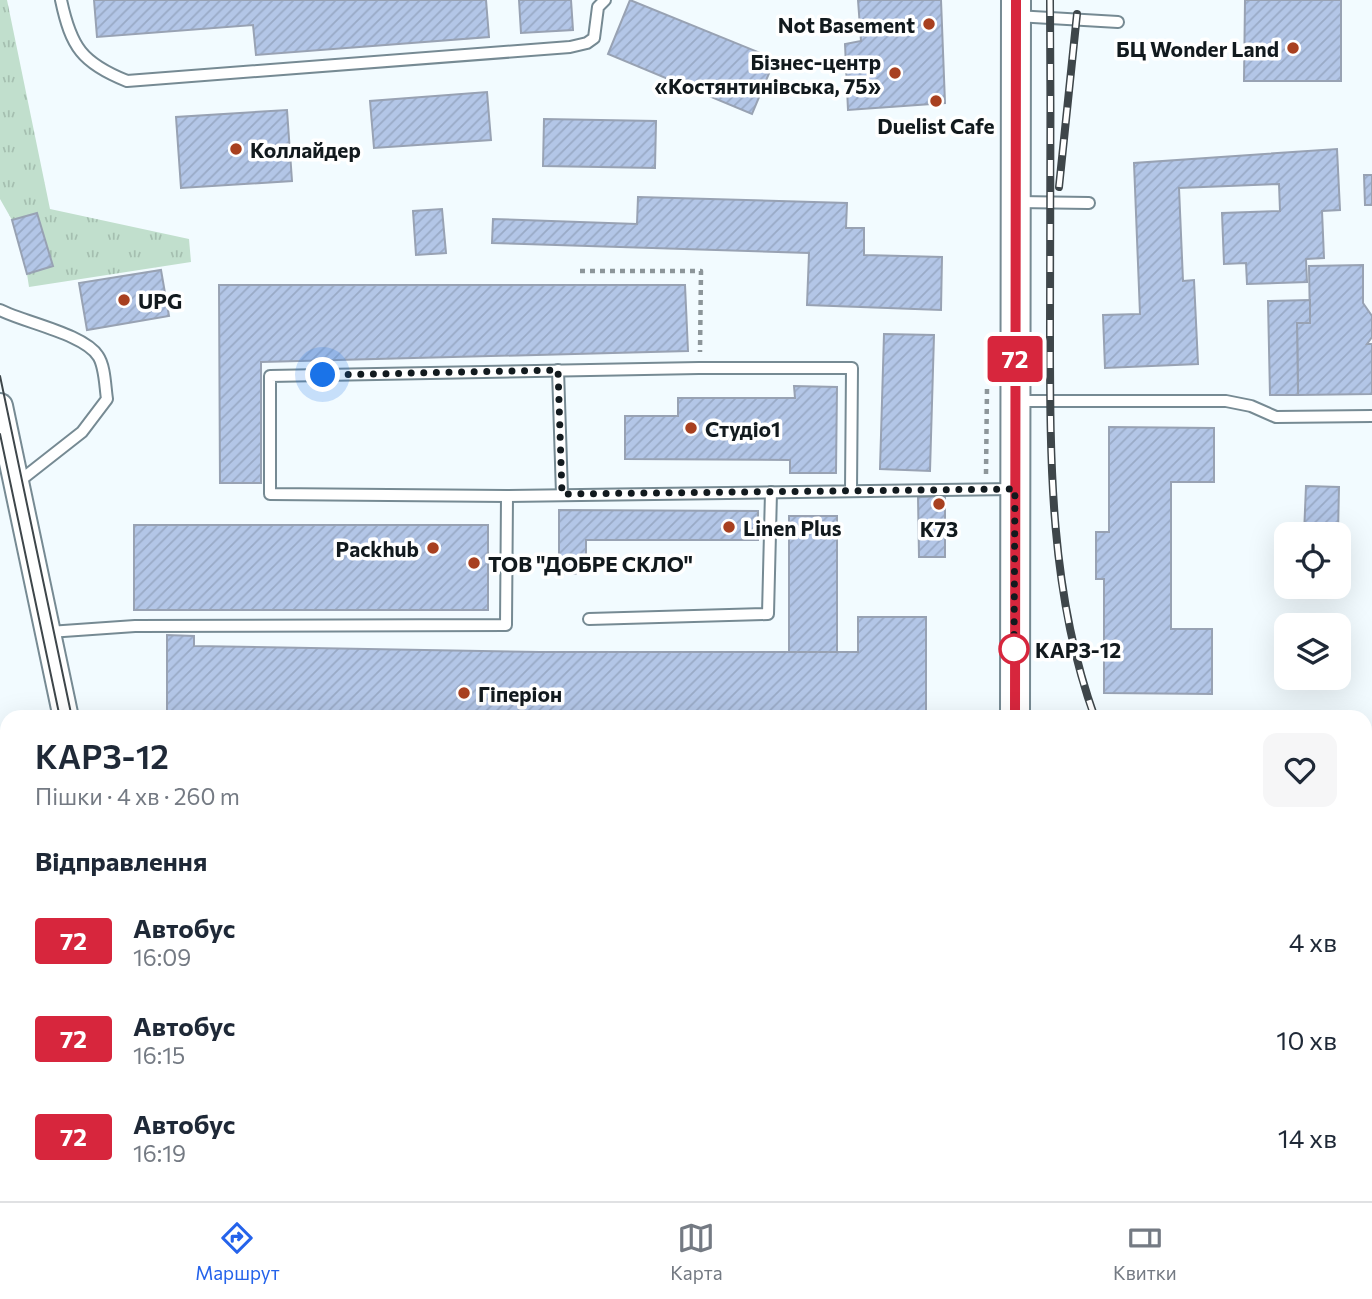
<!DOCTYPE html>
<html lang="uk">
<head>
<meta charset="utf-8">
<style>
  :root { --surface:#fff; --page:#f6f6f7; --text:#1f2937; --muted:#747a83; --line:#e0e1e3; --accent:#2563eb }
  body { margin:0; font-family:Commissioner,sans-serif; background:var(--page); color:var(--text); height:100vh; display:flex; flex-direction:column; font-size:26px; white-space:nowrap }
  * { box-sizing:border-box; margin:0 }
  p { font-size:23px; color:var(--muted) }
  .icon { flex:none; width:38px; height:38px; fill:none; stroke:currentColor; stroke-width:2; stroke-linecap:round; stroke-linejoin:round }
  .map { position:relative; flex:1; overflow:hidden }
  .side { position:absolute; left:0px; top:710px; width:1372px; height:492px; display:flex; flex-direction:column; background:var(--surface); border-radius:21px 21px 0 0; box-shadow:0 7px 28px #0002 }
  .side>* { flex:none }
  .badge { padding:0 14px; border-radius:5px; font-size:24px; line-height:46px }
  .buttons { position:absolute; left:1274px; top:522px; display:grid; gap:14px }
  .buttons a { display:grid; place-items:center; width:77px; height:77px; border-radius:14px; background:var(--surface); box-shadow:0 7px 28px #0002; font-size:35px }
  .you { position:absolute; width:35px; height:35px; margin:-18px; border:5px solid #fff; border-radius:50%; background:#1a73e8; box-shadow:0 0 0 10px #1a73e833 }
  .map>.badge { position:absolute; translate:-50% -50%; box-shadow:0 0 0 4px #fff }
  h2 { padding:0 35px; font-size:26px; line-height:63px }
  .round { display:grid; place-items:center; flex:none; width:74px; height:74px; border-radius:14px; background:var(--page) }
  .overview { display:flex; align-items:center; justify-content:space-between; height:119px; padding:0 35px }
  h1 { font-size:33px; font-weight:600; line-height:52px }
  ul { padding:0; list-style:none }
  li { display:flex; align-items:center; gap:21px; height:98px; padding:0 35px }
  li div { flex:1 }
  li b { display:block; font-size:26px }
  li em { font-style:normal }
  li .badge { min-width:77px; font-weight:700; text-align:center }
  .dock { display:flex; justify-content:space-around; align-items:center; height:98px; border-top:2px solid var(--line); background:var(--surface); font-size:19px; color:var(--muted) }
  .dock a { display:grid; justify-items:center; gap:4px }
  .dock .current { color:var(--accent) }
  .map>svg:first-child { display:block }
  .grass { fill:url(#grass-tufts) }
  .building { fill:url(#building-hatch); stroke:#98a2b3; stroke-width:2 }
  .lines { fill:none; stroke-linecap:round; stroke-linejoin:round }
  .service-casing { stroke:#768a93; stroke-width:14 }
  .tertiary-casing { stroke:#768a93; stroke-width:28 }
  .secondary-casing { stroke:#768a93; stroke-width:32 }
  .path { stroke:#8d969a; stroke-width:4.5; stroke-dasharray:5 5; stroke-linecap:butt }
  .service { stroke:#fff; stroke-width:10 }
  .tertiary { stroke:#fff; stroke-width:24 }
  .secondary { stroke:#fff; stroke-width:28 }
  .tram { stroke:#3e464a; stroke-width:2 }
  .rail-casing { stroke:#3e464a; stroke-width:8 }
  .rail { stroke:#fff; stroke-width:5; stroke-dasharray:16; stroke-linecap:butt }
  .line-casing { stroke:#fff; stroke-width:16 }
  .line { stroke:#d7263d; stroke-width:10 }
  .walk { stroke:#121a1e; stroke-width:7; stroke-dasharray:0 12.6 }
  .poi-dot { fill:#a84020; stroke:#fff; stroke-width:2.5 }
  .stop-dot { fill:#fff; stroke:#d7263d; stroke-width:3.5 }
  .labels { text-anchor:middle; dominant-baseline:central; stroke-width:7; stroke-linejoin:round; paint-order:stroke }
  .poi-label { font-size:21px; font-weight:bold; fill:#121a1e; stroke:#fff; text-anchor:start }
  .stop-label { font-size:21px; font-weight:bold; fill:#121a1e; stroke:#fff; text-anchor:start }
</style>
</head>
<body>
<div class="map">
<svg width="1372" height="1201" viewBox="0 0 1372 1201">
  <defs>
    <pattern id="grass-tufts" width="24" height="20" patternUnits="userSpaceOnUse" patternTransform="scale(1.75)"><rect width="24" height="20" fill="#c1dfcd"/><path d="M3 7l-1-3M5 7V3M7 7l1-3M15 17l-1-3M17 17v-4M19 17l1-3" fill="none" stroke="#a5bfb0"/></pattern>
    <pattern id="building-hatch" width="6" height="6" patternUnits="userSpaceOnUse" patternTransform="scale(1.75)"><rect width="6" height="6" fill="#b3c6e7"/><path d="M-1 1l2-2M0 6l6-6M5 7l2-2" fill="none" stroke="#99aac6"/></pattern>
  </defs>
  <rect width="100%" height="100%" fill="#f2fbff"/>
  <path class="grass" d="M0,0H7L50,209L189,239L191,262L29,287L27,274L53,266L37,213L12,220L0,199Z"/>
  <g class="building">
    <path d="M94,0H486L489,37L256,55L253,25L97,37Z"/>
    <path d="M519,0H571L573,30L521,33Z"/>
    <path d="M630,0L775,59L752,114L608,54Z"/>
    <path d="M858,0H941L945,103L848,110L845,44L861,41Z"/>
    <path d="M1245,0H1341V81H1244Z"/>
    <path d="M487,92L491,140L374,148L370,101Z"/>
    <path d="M287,110L292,181L181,188L176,117Z"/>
    <path d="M544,119L656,121L655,168L543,166Z"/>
    <path d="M1337,149L1340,210L1322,211L1324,258L1306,259L1307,282L1247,284L1246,263L1224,264L1222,213L1280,211L1279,184L1179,188L1183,281L1194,280L1198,364L1105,368L1103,315L1140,314L1134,163Z"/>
    <path d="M1364,175H1372V205H1365Z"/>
    <path d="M638,197L847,203L846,228H864V255L942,257L941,310L807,305L809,253L492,243L493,219L637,224Z"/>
    <path d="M442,209L446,253L416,255L413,211Z"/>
    <path d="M37,213L53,266L27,274L12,220Z"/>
    <path d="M1363,265V303L1372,316V337L1367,344H1372V394L1298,395L1297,323H1310L1309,266Z"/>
    <path d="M161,270L169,316L87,330L79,283Z"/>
    <path d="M219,285H685L688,351L261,362V483H220Z"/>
    <path d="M1310,300V323H1297L1298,395H1270L1268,301Z"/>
    <path d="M884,334L934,335L930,471L880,469Z"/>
    <path d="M794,386L837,387L836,473H790V460L625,459V416H678V398H795Z"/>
    <path d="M1109,427L1214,428V482H1171V629H1212V694L1104,693V579H1096V532H1109Z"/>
    <path d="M1306,486L1339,487L1338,534H1304Z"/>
    <path d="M945,496V557H919L918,497Z"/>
    <path d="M559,510L758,511V540H586V574L559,573Z"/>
    <rect x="789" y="516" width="48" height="136"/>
    <rect x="134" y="525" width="354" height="85"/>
    <path d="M858,617H926V718H167V635L194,636V646L540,652H858Z"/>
    <path d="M7,740V770L0,771V741Z"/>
    <path d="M7,814V848L0,849V815Z"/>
    <path d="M0,878H7V998L0,999Z"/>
    <path d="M1372,1144V1201H1328V1195H1365V1145Z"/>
    <path d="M425,1195L427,1201H373L421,1195Z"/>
    <path d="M758,1195H795L797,1201H742Z"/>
    <rect x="868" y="1195" width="74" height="6"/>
    <path d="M1090,1195H1206L1205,1201H1090Z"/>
  </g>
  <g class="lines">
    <defs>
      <g id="service">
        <path d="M61,0C71,47 82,63 127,81L570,47L587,43L594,38L598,7L605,0"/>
        <path d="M1016,16L1118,22"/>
        <path d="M1018,202L1089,203"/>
        <path d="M0,310C26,323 84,334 98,356C105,366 105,386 107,399L82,432L17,483"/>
        <path d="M558,370L562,494"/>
        <path d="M1017,401H1226L1251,406L1276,417L1372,416"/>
        <path d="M851,490L852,368H699L270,376V494L507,496L1013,489"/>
        <path d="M589,619L768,614L771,492"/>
        <path d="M49,632L135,626L506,625L507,496"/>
        <path d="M0,799H7"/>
        <path d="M464,1195L465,1201"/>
        <path d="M840,1195L841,1201"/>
        <path d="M958,1195V1201"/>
        <path d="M255,1201L323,1195"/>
      </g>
      <g id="tertiary">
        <path d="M0,406L66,718"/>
        <path d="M118,1195V1201"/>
      </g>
      <g id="secondary">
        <path d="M1015,718L1016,0"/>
        <path d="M1013,1201V1195"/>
      </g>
    </defs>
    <use href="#service" class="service-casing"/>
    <use href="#tertiary" class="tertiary-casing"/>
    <use href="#secondary" class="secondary-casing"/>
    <g class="path">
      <path d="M580,271H701L700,352"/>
      <path d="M986,474L987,388"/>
      <path d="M1072,1195V1201"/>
    </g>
    <use href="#service" class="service"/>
    <use href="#tertiary" class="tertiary"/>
    <use href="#secondary" class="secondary"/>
    <g class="tram">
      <path d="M0,376L72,718"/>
      <path d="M0,434L60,718"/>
      <path d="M111,1195V1201"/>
      <path d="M124,1195V1201"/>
    </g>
    <defs>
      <g id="rail">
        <path d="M1050,0C1051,108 1050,216 1050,324C1050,456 1049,592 1095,718"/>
        <path d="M1059,187L1077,14"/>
        <path d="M1279,1195L1280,1201"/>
        <path d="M1299,1195V1201"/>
        <path d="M1314,1195L1316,1201"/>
      </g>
    </defs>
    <use href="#rail" class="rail-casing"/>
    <use href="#rail" class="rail"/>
  </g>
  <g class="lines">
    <defs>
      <path id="line" d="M1015,718L1016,0"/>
    </defs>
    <use href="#line" class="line-casing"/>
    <use href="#line" class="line"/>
    <path class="walk" d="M323,375L558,370L562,494L1015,489L1014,649"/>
  </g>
  <g class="poi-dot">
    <circle cx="929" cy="24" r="7"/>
    <circle cx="1293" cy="48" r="7"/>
    <circle cx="895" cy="73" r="7"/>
    <circle cx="936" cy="101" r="7"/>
    <circle cx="236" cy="149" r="7"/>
    <circle cx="124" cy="300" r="7"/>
    <circle cx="691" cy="428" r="7"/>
    <circle cx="939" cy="504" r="7"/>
    <circle cx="729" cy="527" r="7"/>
    <circle cx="433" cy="548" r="7"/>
    <circle cx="474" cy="563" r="7"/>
    <circle cx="464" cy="693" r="7"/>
  </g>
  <circle class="stop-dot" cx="1014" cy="649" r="14"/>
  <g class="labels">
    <g class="poi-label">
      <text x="915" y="24" text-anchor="end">Not Basement</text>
      <text x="1279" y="48" text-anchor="end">БЦ Wonder Land</text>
      <text x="881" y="61" text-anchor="end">Бізнес-центр<tspan x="881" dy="24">«Костянтинівська, 75»</tspan></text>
      <text x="936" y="125" text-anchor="middle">Duelist Cafe</text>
      <text x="250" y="149">Коллайдер</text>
      <text x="138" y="300">UPG</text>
      <text x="705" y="428">Студіо1</text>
      <text x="743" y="527">Linen Plus</text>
      <text x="939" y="528" text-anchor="middle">К73</text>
      <text x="419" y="548" text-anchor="end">Packhub</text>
      <text x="488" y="563">ТОВ "ДОБРЕ СКЛО"</text>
      <text x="478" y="693">Гіперіон</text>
    </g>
    <g class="stop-label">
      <text x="1035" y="649">КАРЗ-12</text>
    </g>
  </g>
</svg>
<div class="buttons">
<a><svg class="icon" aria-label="locate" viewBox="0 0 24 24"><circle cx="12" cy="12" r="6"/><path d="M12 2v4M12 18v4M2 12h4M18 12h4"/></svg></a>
<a><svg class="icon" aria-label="layers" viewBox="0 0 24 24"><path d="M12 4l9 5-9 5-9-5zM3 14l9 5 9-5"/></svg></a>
</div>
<div class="you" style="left:323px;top:375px"></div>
<b class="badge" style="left:1015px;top:359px;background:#d7263d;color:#fff">72</b>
<section class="side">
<div class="overview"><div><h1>КАРЗ-12</h1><p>Пішки · 4 хв · 260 m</p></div><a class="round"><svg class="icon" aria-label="heart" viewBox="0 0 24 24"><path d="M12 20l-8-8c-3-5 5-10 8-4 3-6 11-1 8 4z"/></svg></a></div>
<h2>Відправлення</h2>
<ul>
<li><span class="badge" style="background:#d7263d;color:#fff">72</span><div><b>Автобус</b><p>16:09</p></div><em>4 хв</em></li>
<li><span class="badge" style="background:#d7263d;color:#fff">72</span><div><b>Автобус</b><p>16:15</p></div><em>10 хв</em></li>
<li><span class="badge" style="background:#d7263d;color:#fff">72</span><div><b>Автобус</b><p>16:19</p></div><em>14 хв</em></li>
</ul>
</section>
</div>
<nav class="dock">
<a class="current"><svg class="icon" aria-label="directions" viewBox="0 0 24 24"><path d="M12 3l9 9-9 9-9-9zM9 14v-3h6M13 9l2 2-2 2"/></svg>Маршрут</a>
<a><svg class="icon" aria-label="map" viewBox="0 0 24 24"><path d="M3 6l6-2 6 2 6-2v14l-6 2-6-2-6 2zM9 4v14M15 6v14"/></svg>Карта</a>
<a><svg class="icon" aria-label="tickets" viewBox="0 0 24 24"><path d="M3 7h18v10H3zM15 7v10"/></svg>Квитки</a>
</nav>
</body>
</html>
